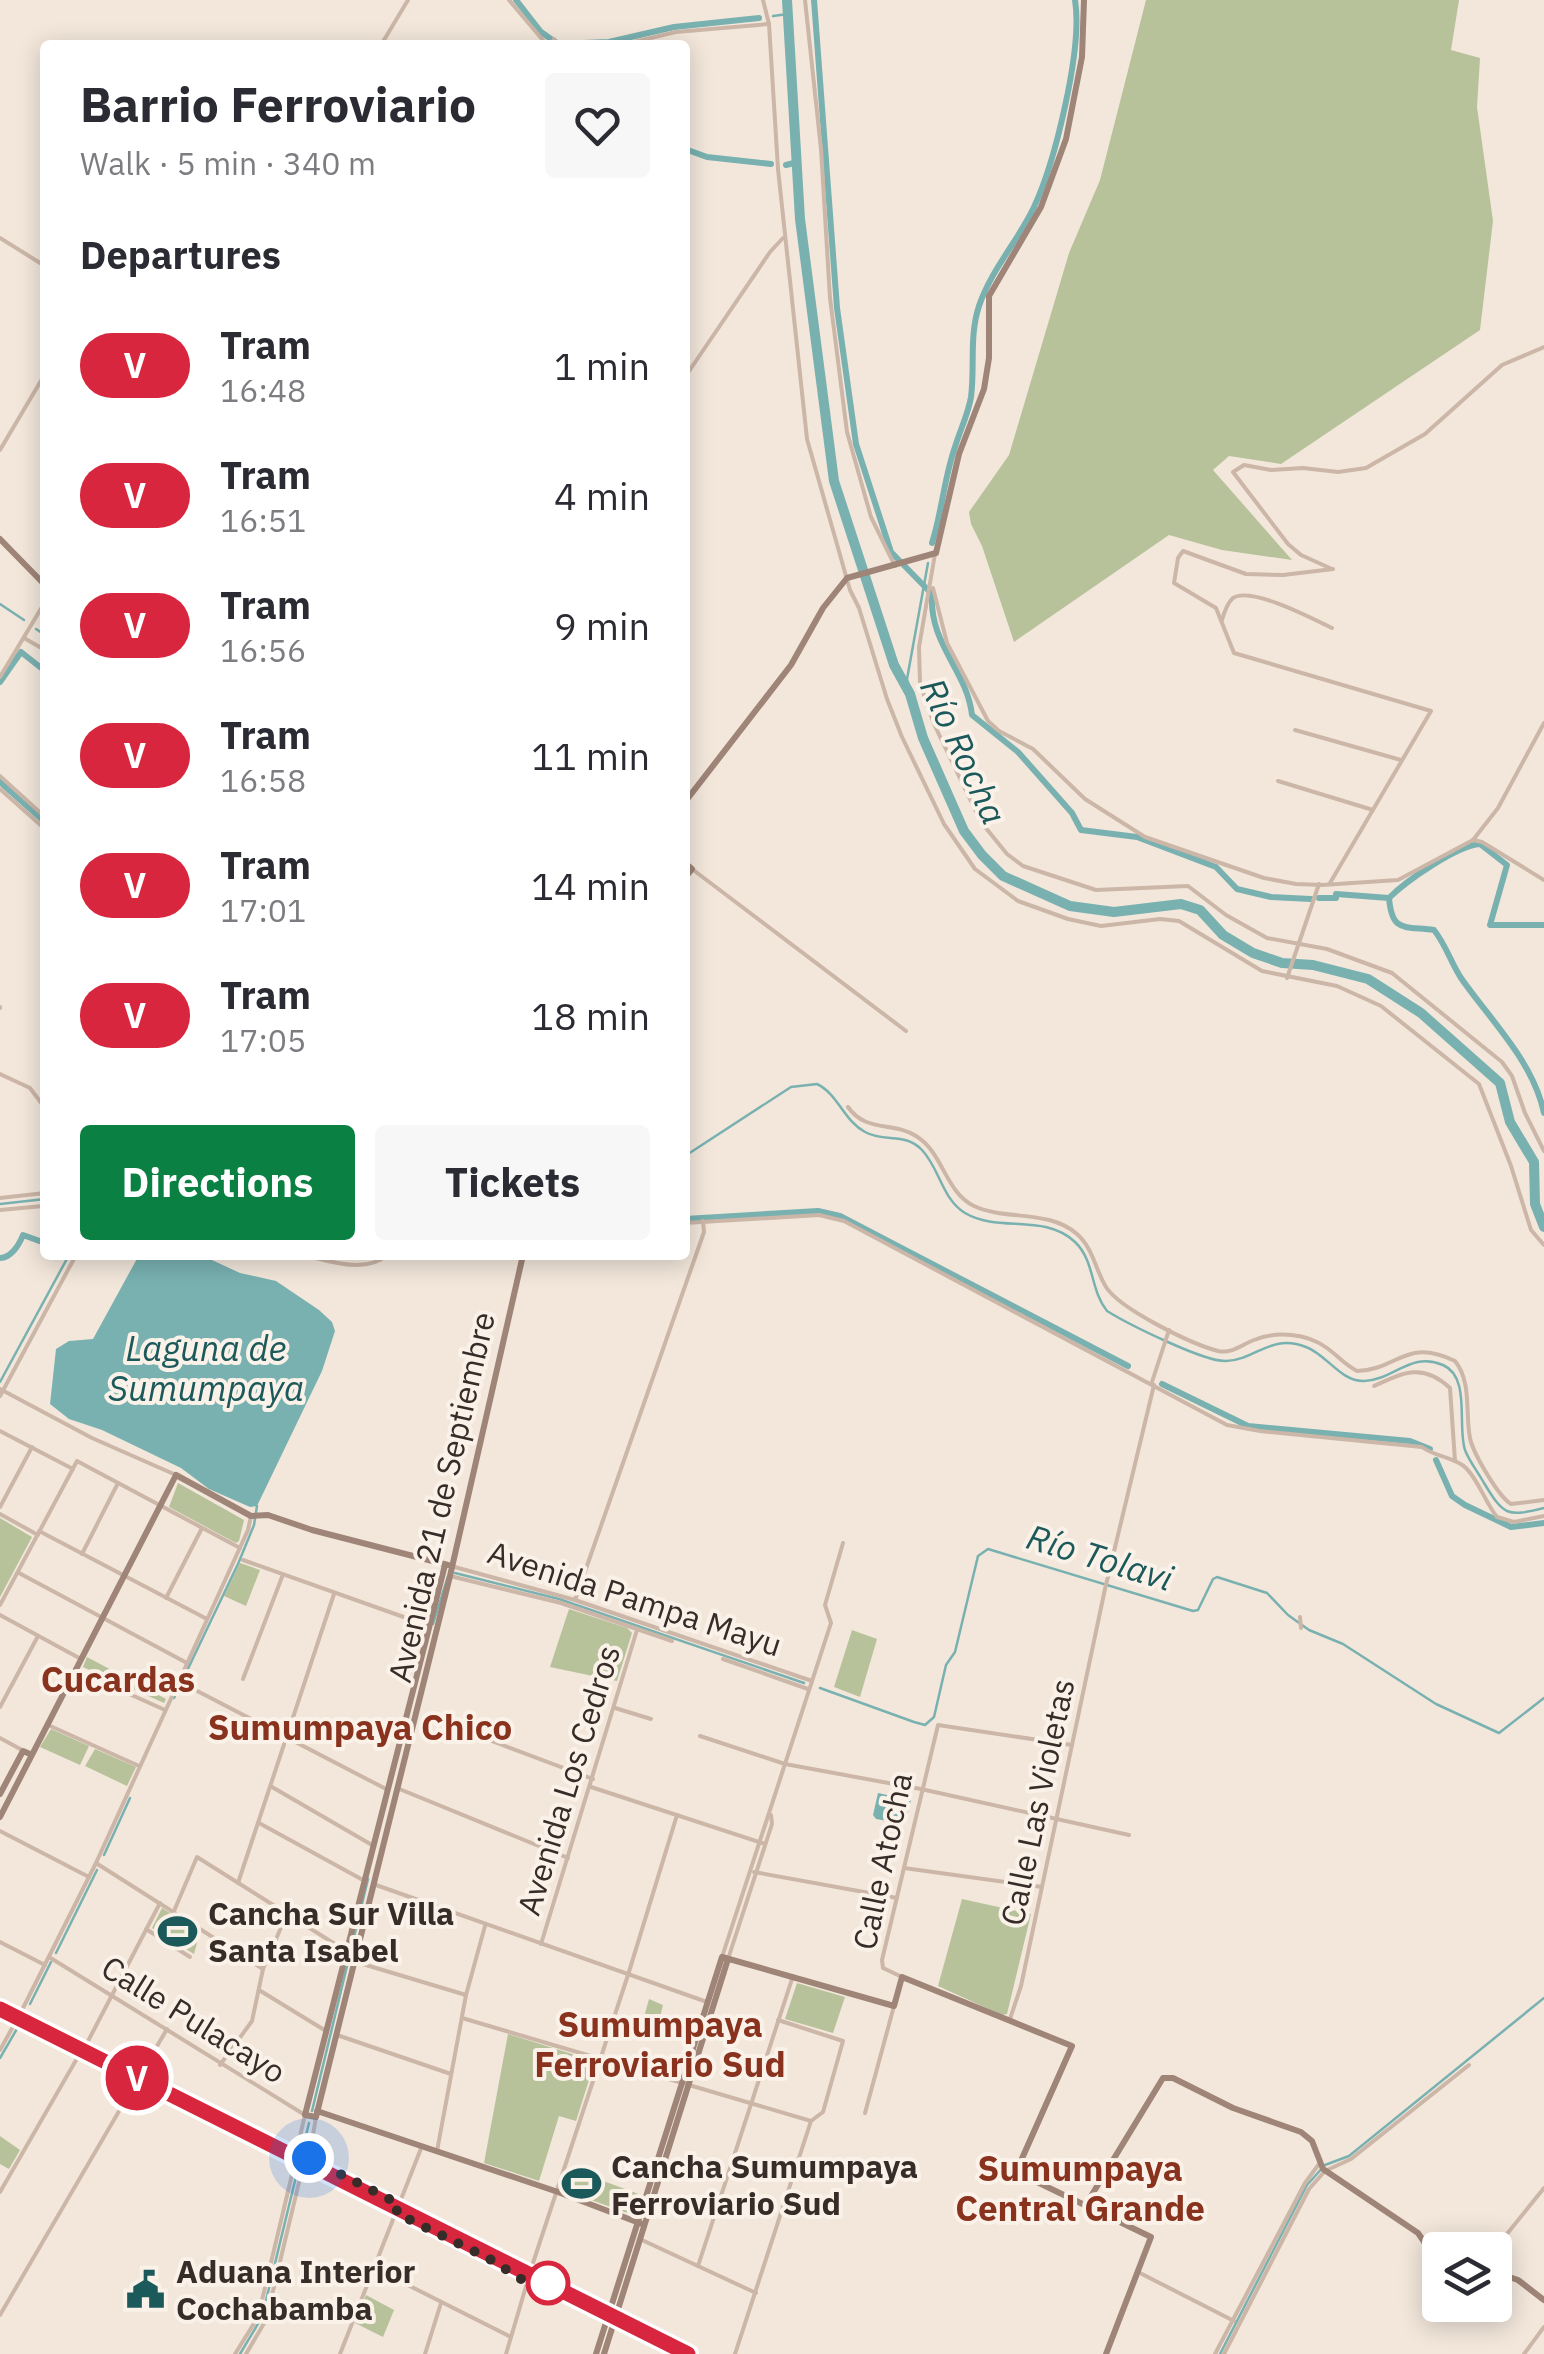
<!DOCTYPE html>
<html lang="en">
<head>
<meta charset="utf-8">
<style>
  :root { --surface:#fff; --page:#f7f7f7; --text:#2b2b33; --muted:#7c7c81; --accent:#0b8043 }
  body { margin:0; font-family:"IBM Plex Sans",sans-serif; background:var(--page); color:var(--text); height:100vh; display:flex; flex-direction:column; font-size:38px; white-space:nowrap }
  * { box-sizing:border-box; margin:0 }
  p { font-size:32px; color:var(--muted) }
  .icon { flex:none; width:55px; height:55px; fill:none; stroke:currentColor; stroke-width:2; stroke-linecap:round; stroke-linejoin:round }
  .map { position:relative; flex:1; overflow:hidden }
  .sheet { position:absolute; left:40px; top:40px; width:650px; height:1220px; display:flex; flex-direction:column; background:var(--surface); border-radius:10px; box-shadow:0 5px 25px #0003 }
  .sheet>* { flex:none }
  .badge { padding:0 20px; border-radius:32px; font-size:35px; line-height:65px }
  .tools { position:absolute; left:1422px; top:2232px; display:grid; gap:20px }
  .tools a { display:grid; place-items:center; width:90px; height:90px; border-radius:10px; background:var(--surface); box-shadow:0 5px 25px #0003; font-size:50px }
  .you { position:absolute; width:50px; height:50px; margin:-25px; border:8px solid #fff; border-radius:50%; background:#1a73e8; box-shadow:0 0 0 15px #1a73e833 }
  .map>.badge { position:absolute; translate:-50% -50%; box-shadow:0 0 0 5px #fff }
  h2 { padding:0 40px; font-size:38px; line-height:90px }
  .round { display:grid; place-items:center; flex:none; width:105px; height:105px; border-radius:10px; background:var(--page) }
  .summary { display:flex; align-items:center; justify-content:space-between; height:170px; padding:0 40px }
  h1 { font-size:48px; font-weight:700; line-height:75px }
  .action { display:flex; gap:20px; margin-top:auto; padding:20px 40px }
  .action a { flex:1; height:115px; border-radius:10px; background:var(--accent); color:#fff; font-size:40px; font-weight:700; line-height:115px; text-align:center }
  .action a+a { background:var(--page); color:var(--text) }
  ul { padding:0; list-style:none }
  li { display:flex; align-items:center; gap:30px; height:130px; padding:0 40px }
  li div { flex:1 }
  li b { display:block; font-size:38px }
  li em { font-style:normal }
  li .badge { min-width:110px; font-weight:700; text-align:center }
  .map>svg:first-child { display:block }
  .green { fill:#b7c29b }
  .water { fill:#79b1b1 }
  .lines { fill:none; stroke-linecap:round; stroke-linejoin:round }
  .stream { stroke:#79b1b1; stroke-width:2.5 }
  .canal { stroke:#79b1b1; stroke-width:6 }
  .river { stroke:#79b1b1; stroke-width:10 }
  .street { stroke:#cbb6a7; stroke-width:4 }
  .secondary { stroke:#9f8478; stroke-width:6 }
  .tram { stroke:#372c28; stroke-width:2.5 }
  .line-casing { stroke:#fff; stroke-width:22 }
  .line { stroke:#d7263d; stroke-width:15 }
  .walk { stroke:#372c28; stroke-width:10; stroke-dasharray:0 18 }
  .stop-dot { fill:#fff; stroke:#d7263d; stroke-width:5 }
  .labels { text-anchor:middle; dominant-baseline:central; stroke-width:8; stroke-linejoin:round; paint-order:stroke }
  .street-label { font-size:32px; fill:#372c28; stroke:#faf1e8 }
  .poi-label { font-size:32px; font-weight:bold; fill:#372c28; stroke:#faf1e8; text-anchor:start }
  .water-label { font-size:35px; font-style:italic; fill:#1c595b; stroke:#faf1e8 }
  .neighbourhood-label { font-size:35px; font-weight:bold; fill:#89321e; stroke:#faf1e8 }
</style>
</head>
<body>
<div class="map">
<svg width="1544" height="2354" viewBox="0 0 1544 2354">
  <rect width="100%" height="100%" fill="#f3e7db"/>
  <g class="green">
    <path d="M1146,0H1459L1451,50L1480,58L1477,107L1493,221L1480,330L1281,464L1229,456L1213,470L1292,560L1222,550L1169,535L1014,642L982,546L971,524L969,512L1009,455L1069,253L1100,180Z"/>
    <path d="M178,1483L244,1520L239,1541L236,1543L169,1507Z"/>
    <path d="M0,1518L32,1537L0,1597Z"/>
    <path d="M240,1563L260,1570L246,1606L224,1596Z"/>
    <path d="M569,1609L627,1628L632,1633L617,1681L550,1667Z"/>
    <path d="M852,1630L877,1639L860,1697L834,1687Z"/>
    <path d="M87,1657L166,1699L164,1703L83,1667Z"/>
    <path d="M51,1729L89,1746L80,1765L40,1747Z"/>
    <path d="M95,1749L136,1767L127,1786L85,1766Z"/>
    <path d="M962,1899L1031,1914L1007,2014L1002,2015L938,1986Z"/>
    <path d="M162,1908L200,1932L194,1954L152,1928Z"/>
    <path d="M797,1983L845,1997L833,2033L785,2019Z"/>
    <path d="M649,1999L663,2005L657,2029L642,2024Z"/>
    <path d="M508,2034L595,2061L576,2121L559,2116L539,2181L484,2163Z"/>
    <path d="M0,2136L20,2150L9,2169L0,2164Z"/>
    <path d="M571,2169L644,2196L636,2216L563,2190Z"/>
    <path d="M366,2295L394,2310L383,2337L355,2323Z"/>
  </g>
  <g class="water">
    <path d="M139,1255H201L240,1273L276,1281L319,1310L332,1322L335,1331L322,1371L257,1506L250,1507L209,1489L181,1468L102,1430L69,1419L50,1404L56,1349L69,1341L93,1339Z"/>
    <path d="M878,1793L911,1800L905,1824L876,1819L873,1815Z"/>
  </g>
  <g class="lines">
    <g class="stream">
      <path d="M773,16L788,14"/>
      <path d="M0,604L24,620"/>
      <path d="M36,629L45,635"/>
      <path d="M910,694L907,679L928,563"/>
      <path d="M685,1156L791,1087L817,1084C838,1094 844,1121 865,1132C885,1143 905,1132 922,1150C940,1169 942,1199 965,1213C999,1233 1044,1213 1075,1242C1095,1261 1090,1290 1107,1311C1128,1324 1204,1362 1226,1361C1256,1360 1271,1333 1306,1347C1326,1354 1341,1382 1364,1381C1394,1380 1411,1351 1443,1365C1471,1377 1457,1426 1465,1450C1469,1461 1478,1472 1484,1483C1504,1516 1507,1517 1544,1508"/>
      <path d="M0,1204L45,1199"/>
      <path d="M336,1255H373"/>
      <path d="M0,1382L69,1255"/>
      <path d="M455,1573L559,1599L804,1683"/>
      <path d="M433,1624L448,1576"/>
      <path d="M820,1688L914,1722L925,1725L934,1717L946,1665L955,1652L978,1556L988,1549L1193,1611L1198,1610L1213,1579L1217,1577L1267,1593L1288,1615L1309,1630L1343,1644L1436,1704L1499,1733L1544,1698"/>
      <path d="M174,1698L238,1564L254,1525L257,1506"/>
      <path d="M104,1855L130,1798"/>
      <path d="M56,1953L97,1870"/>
      <path d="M30,2004L51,1962"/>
      <path d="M0,2058L18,2027"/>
      <path d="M312,2111L368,1879"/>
      <path d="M240,2354L262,2317L309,2123"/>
      <path d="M1220,2354L1307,2185L1325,2165L1349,2156L1544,1998"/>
    </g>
    <g class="canal">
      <path d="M516,0L541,32L558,44L609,42L674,27L759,18"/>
      <path d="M814,0L837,308L856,444L891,552L932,594C929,645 967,670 972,715L1018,752L1072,813L1081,830L1137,837L1216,867L1237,889L1271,897L1311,899"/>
      <path d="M685,149L707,157L771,164"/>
      <path d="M786,165L798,162"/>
      <path d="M932,543C942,512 944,478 955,447C960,430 968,415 971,397C975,367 969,336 979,306C991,270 1018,241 1034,207C1055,162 1083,48 1075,0"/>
      <path d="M0,682L21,652L45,671"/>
      <path d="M0,782L45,822"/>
      <path d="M1319,898H1336V894L1389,898C1392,933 1404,926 1434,930C1446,945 1451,963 1461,978C1491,1021 1533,1061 1544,1113"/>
      <path d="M1389,898C1406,881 1456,846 1480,844L1507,865L1490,925H1544"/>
      <path d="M685,1219L818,1211L840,1216L1128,1366"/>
      <path d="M0,1258C11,1258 19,1245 23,1235L45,1243"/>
      <path d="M1162,1384L1248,1426L1410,1441L1430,1449"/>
      <path d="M1436,1460L1452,1496L1465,1505L1511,1527L1544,1523"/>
    </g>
    <path class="river" d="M787,0L800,219L834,481L894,665L910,694L923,738L964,831L982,855L1003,876L1070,906L1114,912L1181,904L1200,910L1223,935L1253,953L1282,963L1313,965L1368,979L1421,1013L1500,1083L1510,1122L1534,1162L1535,1204L1544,1227"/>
    <g class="street">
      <path d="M509,0L547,45"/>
      <path d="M763,0L769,24L778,169L807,439L850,590L859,608L887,699L902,737L944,824L975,869L1018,901L1068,919L1101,926L1160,919L1179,921L1262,971L1337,986L1381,1006L1479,1084L1511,1166L1531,1230L1544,1245"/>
      <path d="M805,0L821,149L830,298L847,432L871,517L895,566"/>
      <path d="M381,45L408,0"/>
      <path d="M552,45L554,39"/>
      <path d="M621,45L676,32L769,24"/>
      <path d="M0,238L45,266"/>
      <path d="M685,377L770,252L783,238"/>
      <path d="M0,450L45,374"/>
      <path d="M935,554L919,647L920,683L934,724L981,822L1007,854L1023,866L1096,890L1188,886L1226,915L1267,938L1327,949L1392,973L1502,1062L1512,1076L1525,1113L1544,1151"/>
      <path d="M1332,569L1301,555L1288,544L1233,472L1244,465L1271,470L1303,468L1338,472L1366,468L1425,434L1502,365L1544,347"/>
      <path d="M933,588L947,643L988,721L999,731L1033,749L1085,799L1145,837L1264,878L1296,884L1322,885L1398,880L1473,840L1482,842L1544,880"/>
      <path d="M1222,620C1224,613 1227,603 1233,598C1251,586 1313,619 1332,628"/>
      <path d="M24,638L45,650"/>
      <path d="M0,677L45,602"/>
      <path d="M1295,730L1401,760"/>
      <path d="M0,776L45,817"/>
      <path d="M1278,781L1373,810"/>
      <path d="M0,789L45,829"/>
      <path d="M1473,840L1498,808L1544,723"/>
      <path d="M692,869L906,1031"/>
      <path d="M1330,883L1431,711L1234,653L1216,608L1174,583L1178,558L1183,551L1246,574L1283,575L1333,569"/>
      <path d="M1287,978L1319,884"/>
      <path d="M0,1007V1008"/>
      <path d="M0,1074L30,1088L45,1108"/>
      <path d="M848,1107C866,1133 893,1121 916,1136C943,1152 945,1192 974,1206C1006,1221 1048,1209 1077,1234C1093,1248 1095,1269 1106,1287C1120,1309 1191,1344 1218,1351C1232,1354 1241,1345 1254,1340C1276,1331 1307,1333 1327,1348C1338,1356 1345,1365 1357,1371C1398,1370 1405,1337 1455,1361C1472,1382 1465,1413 1470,1438C1473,1453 1498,1496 1511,1504L1544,1500"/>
      <path d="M0,1198L45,1193"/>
      <path d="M0,1210L43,1206L45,1203"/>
      <path d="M685,1223L819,1215L844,1221L1227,1425L1260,1431L1422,1447C1435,1457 1455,1457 1466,1468C1479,1481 1485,1502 1497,1517L1514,1522L1544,1516"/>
      <path d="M304,1255C329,1261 366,1274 387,1255"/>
      <path d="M1152,1382L1169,1330"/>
      <path d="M1374,1386C1404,1372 1423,1363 1450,1388L1455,1461"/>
      <path d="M0,1389L92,1438L176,1475"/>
      <path d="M0,1396L76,1255"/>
      <path d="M0,1431L73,1469"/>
      <path d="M0,1507L32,1447"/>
      <path d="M0,1514L38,1535"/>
      <path d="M39,1531L207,1619"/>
      <path d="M82,1554L118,1483"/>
      <path d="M243,1560L429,1626"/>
      <path d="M451,1566L575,1600L812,1681"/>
      <path d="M19,1573L187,1663"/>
      <path d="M450,1576L561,1603L672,1641"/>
      <path d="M166,1598L202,1528"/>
      <path d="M575,1600L704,1232L703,1221"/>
      <path d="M0,1605L77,1461L240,1548"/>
      <path d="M0,1615L81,1659"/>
      <path d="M1300,1617L1301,1628"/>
      <path d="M723,1659L808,1689"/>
      <path d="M78,1671L165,1710"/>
      <path d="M243,1679L282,1577"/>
      <path d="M178,1681L386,1789"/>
      <path d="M0,1707L38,1636"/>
      <path d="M615,1708L651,1719"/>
      <path d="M48,1725L139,1766"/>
      <path d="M468,1732L593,1779"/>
      <path d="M700,1736L785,1764L921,1789L1129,1835"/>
      <path d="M0,1738L22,1750"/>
      <path d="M272,1787L372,1845"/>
      <path d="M591,1787L765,1844"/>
      <path d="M397,1788L568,1858"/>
      <path d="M259,1823L363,1880"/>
      <path d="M0,1831L89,1877"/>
      <path d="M96,1863L263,1969"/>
      <path d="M904,1868L1042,1887"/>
      <path d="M754,1872L897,1898"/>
      <path d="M238,1883L334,1594"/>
      <path d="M376,1885L707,2002"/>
      <path d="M174,1911L197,1857L346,1951"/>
      <path d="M146,1929L190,1957"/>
      <path d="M0,1942L45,1965"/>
      <path d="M541,1944L637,1630"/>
      <path d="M722,1957L831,1623L825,1605L843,1543"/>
      <path d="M728,1959L772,1824L771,1815"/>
      <path d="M356,1962L466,1995"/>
      <path d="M902,1977L883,1968L882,1960L938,1725L1072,1745"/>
      <path d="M259,1990L326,2031"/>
      <path d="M0,2004L296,2153L305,2115L49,1957"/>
      <path d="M20,2014L96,1863L248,1530L251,1516"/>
      <path d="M0,2017L295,2162L258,2317L235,2354"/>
      <path d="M462,2018L811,2121"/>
      <path d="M1010,2019L1021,1986L1105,1589L1154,1385"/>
      <path d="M337,2035L451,2074"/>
      <path d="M86,2045L160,1903"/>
      <path d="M0,2050L15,2023"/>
      <path d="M220,2065L252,2021L263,1969L286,1916"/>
      <path d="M865,2113L894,2006"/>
      <path d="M316,2117L309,2159L515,2263"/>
      <path d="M437,2151L466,1995L485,1926"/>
      <path d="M0,2192L79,2055"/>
      <path d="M642,2240L756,2293"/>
      <path d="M1494,2250L1544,2188"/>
      <path d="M698,2266L793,1976"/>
      <path d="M374,2268L511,2337"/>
      <path d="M531,2269L628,1975L677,1815"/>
      <path d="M1138,2272L1234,2321"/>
      <path d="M579,2293L610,2310"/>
      <path d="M0,2315L167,2029"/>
      <path d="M246,2354L266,2320L301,2174L306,2169L487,2258L512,2276L607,2320"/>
      <path d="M340,2354L422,2146"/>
      <path d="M425,2354L441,2303"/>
      <path d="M506,2354L527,2283"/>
      <path d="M735,2354L811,2121L823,2112L843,2041L778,2020"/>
      <path d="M1215,2354L1305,2183L1319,2164"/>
      <path d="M1224,2354L1309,2189L1325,2171L1351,2159L1469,2065"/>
      <path d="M1524,2354L1544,2327"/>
    </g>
    <g class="secondary">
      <path d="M0,539L45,585"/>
      <path d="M685,802L791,665L823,608L847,578L936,553L959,454L984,389L989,358V296L1041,207L1066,139L1082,57L1084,0"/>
      <path d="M685,863L692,869L685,878"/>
      <path d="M445,1565L305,2115L316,2117L450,1576L523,1255"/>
      <path d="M0,1794L23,1751L30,1754"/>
      <path d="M0,1817L176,1475L251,1516L268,1515L312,1530L448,1565"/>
      <path d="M317,2111L558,2192L642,2224"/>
      <path d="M1085,2206L1163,2078H1173L1233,2108L1301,2132L1312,2141L1323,2169L1418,2233L1429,2249L1440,2255"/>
      <path d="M1495,2272L1518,2280L1544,2300"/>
      <path d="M616,2313L695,2354"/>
      <path d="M613,2323L673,2354"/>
      <path d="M596,2354L722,1957L894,2006L902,1977L1072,2046L1016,2172L1151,2237L1106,2354"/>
      <path d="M604,2354L728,1959"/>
    </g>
    <path class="tram" d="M0,2009L688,2354"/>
  </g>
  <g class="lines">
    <defs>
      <path id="line" d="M0,2009L688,2354"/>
    </defs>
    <use href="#line" class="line-casing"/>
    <use href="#line" class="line"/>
    <path class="walk" d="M309,2158L399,2204L396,2213L488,2258L529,2284L548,2283"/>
  </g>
  <defs>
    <symbol id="stadium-bare" viewBox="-9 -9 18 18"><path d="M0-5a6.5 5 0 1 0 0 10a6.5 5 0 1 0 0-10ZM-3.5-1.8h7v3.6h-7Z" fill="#1c595b" stroke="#faf1e8" stroke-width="2.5" paint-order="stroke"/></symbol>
    <symbol id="civic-bare" viewBox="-9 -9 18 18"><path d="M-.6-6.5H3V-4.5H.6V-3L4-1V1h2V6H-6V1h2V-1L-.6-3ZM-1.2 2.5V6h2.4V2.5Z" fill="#1c595b" stroke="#faf1e8" stroke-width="2.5" paint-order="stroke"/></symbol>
  </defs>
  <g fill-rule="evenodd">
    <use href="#stadium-bare" x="150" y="1904" width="55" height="55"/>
    <use href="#stadium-bare" x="554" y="2156" width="55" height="55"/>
    <use href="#civic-bare" x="118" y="2262" width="55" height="55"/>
  </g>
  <circle class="stop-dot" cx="548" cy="2283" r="20"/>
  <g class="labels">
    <g class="street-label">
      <text transform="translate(441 1497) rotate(-77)">Avenida 21 de Septiembre</text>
      <text transform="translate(635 1598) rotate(18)">Avenida Pampa Mayu</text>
      <text transform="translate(568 1780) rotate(-73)">Avenida Los Cedros</text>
      <text transform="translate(1037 1802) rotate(-78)">Calle Las Violetas</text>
      <text transform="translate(882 1861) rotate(-78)">Calle Atocha</text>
      <text transform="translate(194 2019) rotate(32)">Calle Pulacayo</text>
    </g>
    <g class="poi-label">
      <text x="208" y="1913">Cancha Sur Villa<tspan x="208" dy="37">Santa Isabel</tspan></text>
      <text x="611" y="2166">Cancha Sumumpaya<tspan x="611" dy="37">Ferroviario Sud</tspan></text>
      <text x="176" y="2271">Aduana Interior<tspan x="176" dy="37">Cochabamba</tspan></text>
    </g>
    <g class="water-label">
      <text transform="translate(964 751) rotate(65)">Río Rocha</text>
      <text x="206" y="1348">Laguna de<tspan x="206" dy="40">Sumumpaya</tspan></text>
      <text transform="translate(1100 1557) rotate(17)">Río Tolavi</text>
    </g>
    <g class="neighbourhood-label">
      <text x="118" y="1679">Cucardas</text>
      <text x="360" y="1727">Sumumpaya Chico</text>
      <text x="660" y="2024">Sumumpaya<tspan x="660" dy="40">Ferroviario Sud</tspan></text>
      <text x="1080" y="2168">Sumumpaya<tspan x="1080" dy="40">Central Grande</tspan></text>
    </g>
  </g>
</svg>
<div class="tools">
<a><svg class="icon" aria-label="layers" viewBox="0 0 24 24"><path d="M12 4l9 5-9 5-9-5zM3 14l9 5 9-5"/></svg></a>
</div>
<div class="you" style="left:309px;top:2158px"></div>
<b class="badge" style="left:137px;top:2078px;background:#d7263d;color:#fff">V</b>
<section class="sheet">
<div class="summary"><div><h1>Barrio Ferroviario</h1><p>Walk · 5 min · 340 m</p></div><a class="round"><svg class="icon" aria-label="heart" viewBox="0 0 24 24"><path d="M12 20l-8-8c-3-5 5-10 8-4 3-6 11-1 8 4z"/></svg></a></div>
<h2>Departures</h2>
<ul>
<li><span class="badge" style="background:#d7263d;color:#fff">V</span><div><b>Tram</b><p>16:48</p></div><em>1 min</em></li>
<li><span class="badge" style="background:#d7263d;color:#fff">V</span><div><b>Tram</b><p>16:51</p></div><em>4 min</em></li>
<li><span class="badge" style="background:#d7263d;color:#fff">V</span><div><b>Tram</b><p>16:56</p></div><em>9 min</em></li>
<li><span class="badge" style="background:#d7263d;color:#fff">V</span><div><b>Tram</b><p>16:58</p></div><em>11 min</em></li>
<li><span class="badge" style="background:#d7263d;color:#fff">V</span><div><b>Tram</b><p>17:01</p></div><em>14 min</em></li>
<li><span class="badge" style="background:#d7263d;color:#fff">V</span><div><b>Tram</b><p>17:05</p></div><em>18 min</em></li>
</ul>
<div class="action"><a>Directions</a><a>Tickets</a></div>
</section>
</div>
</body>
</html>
